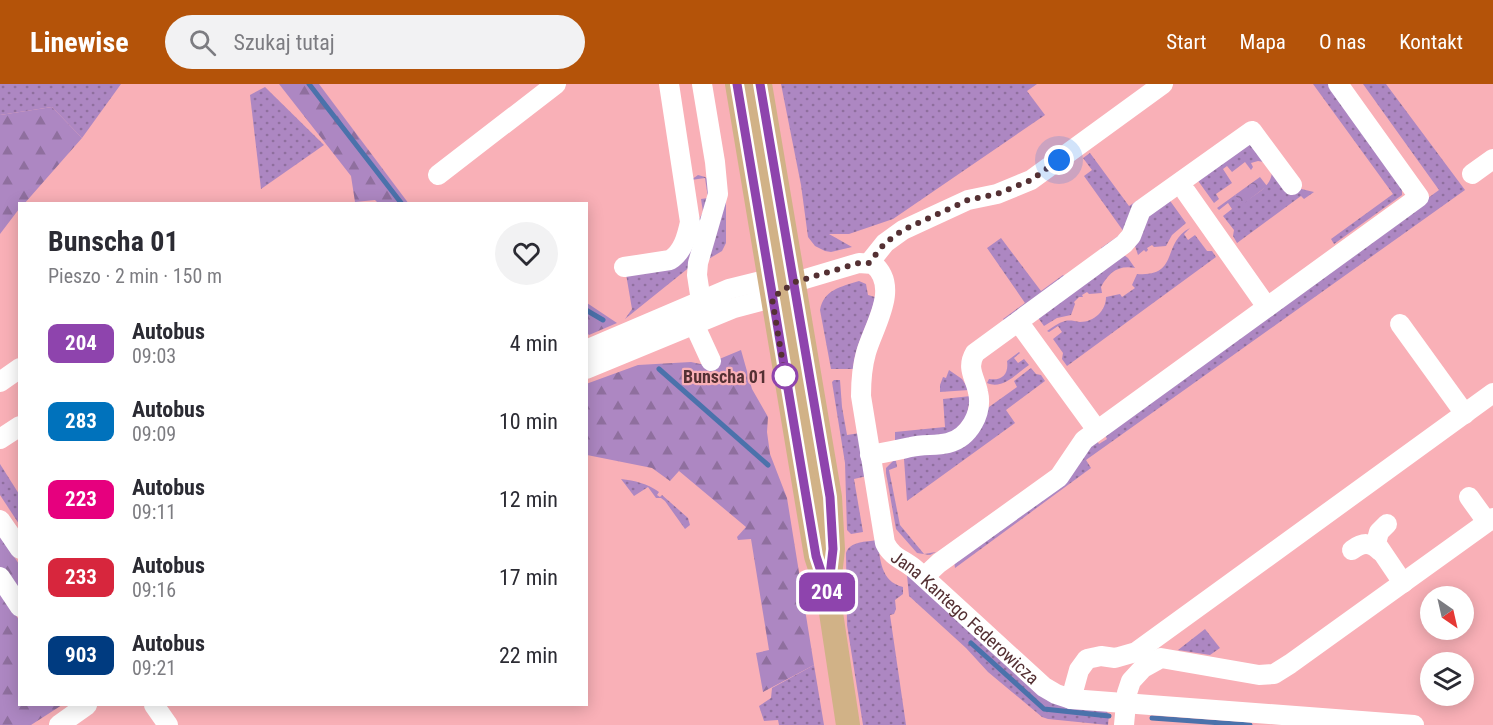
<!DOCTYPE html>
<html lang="pl">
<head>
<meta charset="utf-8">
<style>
  :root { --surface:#fff; --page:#f2f2f3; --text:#2b2b33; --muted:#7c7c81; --accent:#b45309 }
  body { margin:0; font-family:"Roboto Condensed",sans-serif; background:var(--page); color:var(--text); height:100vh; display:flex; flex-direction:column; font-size:22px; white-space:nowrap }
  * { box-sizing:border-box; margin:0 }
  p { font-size:20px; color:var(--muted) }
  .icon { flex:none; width:33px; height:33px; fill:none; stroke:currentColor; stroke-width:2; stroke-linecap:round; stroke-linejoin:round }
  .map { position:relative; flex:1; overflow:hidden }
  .panel { position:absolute; left:18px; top:118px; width:570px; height:504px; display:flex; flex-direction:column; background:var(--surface); border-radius:0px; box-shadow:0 3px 15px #0003 }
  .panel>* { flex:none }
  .badge { padding:0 12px; border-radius:9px; font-size:21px; line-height:39px }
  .needle { width:39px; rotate:146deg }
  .tools { position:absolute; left:1420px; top:502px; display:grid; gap:12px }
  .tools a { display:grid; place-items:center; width:54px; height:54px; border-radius:50%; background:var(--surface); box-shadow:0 3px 15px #0003; font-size:30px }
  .you { position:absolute; width:30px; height:30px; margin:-15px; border:4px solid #fff; border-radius:50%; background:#1a73e8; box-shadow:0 0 0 9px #1a73e833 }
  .map>.badge { position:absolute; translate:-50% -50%; box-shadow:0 0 0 3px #fff }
  .round { display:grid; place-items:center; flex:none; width:63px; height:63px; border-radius:32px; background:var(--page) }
  .overview { display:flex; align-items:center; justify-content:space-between; height:102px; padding:0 30px }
  h1 { font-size:28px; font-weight:700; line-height:45px }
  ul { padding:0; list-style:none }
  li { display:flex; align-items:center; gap:18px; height:78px; padding:0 30px }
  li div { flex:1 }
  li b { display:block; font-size:22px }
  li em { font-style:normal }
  li .badge { min-width:66px; font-weight:700; text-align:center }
  header { display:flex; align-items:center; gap:36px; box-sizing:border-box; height:84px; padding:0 30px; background:var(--accent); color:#fff }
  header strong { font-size:28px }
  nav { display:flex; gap:33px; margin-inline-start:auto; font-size:21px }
  .search { width:420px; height:54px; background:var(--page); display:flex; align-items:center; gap:15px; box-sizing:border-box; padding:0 21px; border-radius:33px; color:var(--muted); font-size:22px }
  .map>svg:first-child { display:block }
  .grass { fill:url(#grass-dots) }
  .forest { fill:url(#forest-firs) }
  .park { fill:url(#park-crowns) }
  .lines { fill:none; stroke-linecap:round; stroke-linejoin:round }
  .stream { stroke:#4b72ab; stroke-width:5 }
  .minor { stroke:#fff; stroke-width:20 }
  .major { stroke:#d1b287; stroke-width:24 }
  .line-casing { stroke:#fff; stroke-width:14 }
  .line { stroke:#8e44ad; stroke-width:9 }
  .walk { stroke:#543033; stroke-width:6; stroke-dasharray:0 10.8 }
  .stop-dot { fill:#fff; stroke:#8e44ad; stroke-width:3 }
  .labels { text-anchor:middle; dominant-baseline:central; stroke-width:4.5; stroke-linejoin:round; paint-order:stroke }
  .stop-label { font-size:18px; font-weight:bold; fill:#543033; stroke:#f9b0b7; text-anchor:end }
  .street-label { font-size:18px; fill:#543033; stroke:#f9b0b7 }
</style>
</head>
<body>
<header>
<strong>Linewise</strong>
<div class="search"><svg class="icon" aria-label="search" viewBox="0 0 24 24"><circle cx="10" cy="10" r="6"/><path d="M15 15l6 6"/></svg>Szukaj tutaj</div>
<nav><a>Start</a><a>Mapa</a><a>O nas</a><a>Kontakt</a></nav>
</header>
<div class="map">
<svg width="1493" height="641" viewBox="0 0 1493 641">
  <defs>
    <pattern id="grass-dots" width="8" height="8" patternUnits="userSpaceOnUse" patternTransform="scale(1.5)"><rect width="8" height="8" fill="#ad87c2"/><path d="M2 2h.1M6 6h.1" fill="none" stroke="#8f6f9e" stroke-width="1.8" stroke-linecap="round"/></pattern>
    <pattern id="forest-firs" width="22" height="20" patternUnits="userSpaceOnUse" patternTransform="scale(1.5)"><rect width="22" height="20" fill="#ad87c2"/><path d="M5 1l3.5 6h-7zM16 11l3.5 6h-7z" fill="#8f6f9e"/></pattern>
    <pattern id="park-crowns" width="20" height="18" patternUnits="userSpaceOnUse" patternTransform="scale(1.5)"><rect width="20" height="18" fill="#ad87c2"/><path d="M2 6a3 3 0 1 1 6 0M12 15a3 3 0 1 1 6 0" fill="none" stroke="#8f6f9e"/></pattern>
  </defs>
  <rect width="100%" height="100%" fill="#f9b0b7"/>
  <g class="grass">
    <path d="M0,0H121L82,54L52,23L0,31Z"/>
    <path d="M781,0H1037L1027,7L1045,31L893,135L849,150H829L852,163L831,168L825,167L815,162L808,153L801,101Z"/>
    <path d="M1313,0H1329L1402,102V111L1334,160L1331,155L1393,110Z"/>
    <path d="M1363,0H1386L1465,106L1086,376L1091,384L955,484L954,477L1096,355L1099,360L1107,355L1104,349L1439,106Z"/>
    <path d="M265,3L324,61L261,105L250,11Z"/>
    <path d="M1253,58L1264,78L1258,77L1251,79L1253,83L1251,86L1245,78L1232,88L1227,82L1223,85L1232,99L1216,110L1219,115L1214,119L1196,94Z"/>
    <path d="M1090,69L1129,122L1152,107L1125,148L1103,168L1101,164L1124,148L1084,92L1092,86L1083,74Z"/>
    <path d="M1272,87L1297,104L1314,108L1304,115L1301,112L1237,159L1233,152L1234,146L1223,132L1232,125L1228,119L1219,126L1217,124L1235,111L1242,120C1254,111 1272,103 1272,87Z"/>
    <path d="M698,91L705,93L710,97V111L691,182L625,235L632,225L626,190L673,183L703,128L701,115L708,114L705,94L691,96Z"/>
    <path d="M726,106V159L722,167L707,176Z"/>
    <path d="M1168,114L1186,139L1172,151L1166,162L1154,163L1152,161L1147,164L1148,166L1146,168L1144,166L1138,171L1135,162L1143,135Z"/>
    <path d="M1190,144L1184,150L1188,156L1195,151L1207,167H1212L1216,173L1067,282L1062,275L1063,269L1053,255L1062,248L1058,242L1049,248L1047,247C1053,243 1058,239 1065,237C1070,236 1074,237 1080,238C1094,238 1106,227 1106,213L1120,210L1122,213L1135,204L1132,201L1137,190C1180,193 1161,159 1190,144Z"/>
    <path d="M1001,154L1041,207L1063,191L1066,194L1005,238L1003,235L1025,219L987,164Z"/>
    <path d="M1124,171L1128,174L1135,184C1117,181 1109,189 1101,203L1102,209L1089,210L1087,208L1082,211L1083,213H1079L1074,218L1075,220L1071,231L1057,234L1044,242L1036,231Z"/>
    <path d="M859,197L866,200L868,211L875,213C870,238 855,259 853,285H831L820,226C824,205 841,203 859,197Z"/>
    <path d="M1019,268L1020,269L1014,274L1018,279L1024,275L1029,281C1017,289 1003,306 987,299L989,295C1002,297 1009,290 1007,277Z"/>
    <path d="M1031,284L1036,290L1041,291L1045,297L1006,326L1015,339L907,417L904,375L912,369L947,366L989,323L1017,303L1014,297Z"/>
    <path d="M949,286L962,295L969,306L940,308V301L943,293L946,294Z"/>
    <path d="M834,296H840L842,323L847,351L860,349L867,392L854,395L863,448L851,450L847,446L845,379L832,298Z"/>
    <path d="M971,312L966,334L952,349L895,357V348L945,343L943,315Z"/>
    <path d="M893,377H896L897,383L889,386L900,441L924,470L936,468L930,471L917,469L896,445L886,389V384Z"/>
    <path d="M0,380L19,410V440L0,411Z"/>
    <path d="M621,395C635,397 647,399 659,408L657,411L660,413L662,411L688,434L690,441L685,445L665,417L661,414H656L648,403L634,412Z"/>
    <path d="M877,456C881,476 880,497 903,503V510L895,516L896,525L894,530L890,531L906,641H863L847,541L846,469C850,457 866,458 877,456Z"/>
    <path d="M909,489L994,568L1106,627L1109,630L1108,641L1048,635L1042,633L988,588L966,564L909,512L907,491Z"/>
    <path d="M1205,545L1220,564L1210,571L1178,566Z"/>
    <path d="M814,581L824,641H779L778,636L764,637L759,622L771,614L772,604Z"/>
  </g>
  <g class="forest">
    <path d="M279,0H319L409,120H379L375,116L355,118L351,92Z"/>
    <path d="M52,23L82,54L24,120H20L19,125L0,150V31Z"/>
    <path d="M586,219H587L617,239L589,251L587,249Z"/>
    <path d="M741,266L752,305L768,333L767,348L770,370L787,414L814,581L763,608L756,569L769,566L751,455L738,456L737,453L746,443L679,387L670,397L652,384L587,371L586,300L638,281L691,278L705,281Z"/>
    <path d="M0,452L19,480V513L0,483Z"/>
    <path d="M0,507L19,536L20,621H62L31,641H0Z"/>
  </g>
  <path class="park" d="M1260,93L1267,102L1242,121L1235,111Z"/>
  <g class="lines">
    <g class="stream">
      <path d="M309,0L402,120"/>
      <path d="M586,226L603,236"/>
      <path d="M659,285L768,381"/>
      <path d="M971,559L1044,625L1109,632"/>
      <path d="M1152,634L1250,641"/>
    </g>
    <g class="minor">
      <path d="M1472,90L1493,75"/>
      <path d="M438,91L556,0"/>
      <path d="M1186,108L1267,223"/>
      <path d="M869,179L885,159L903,146L968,116L997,110L1031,96L1163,0"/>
      <path d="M624,183L670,176C683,168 687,152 690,138L669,0"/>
      <path d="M701,217L697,191L698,179L718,110L715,78L702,0"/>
      <path d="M694,240L711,277"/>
      <path d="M1400,240L1465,330"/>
      <path d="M1022,243L1097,346"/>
      <path d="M586,266L729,205L769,195L783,197"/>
      <path id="s1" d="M586,285L734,224L772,214L795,198L859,179L873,180C901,203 873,243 866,269C862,283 861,297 861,312L885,459C892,474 905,476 916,486C959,525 1001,564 1044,603L1056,610L1071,615L1414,641"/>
      <path d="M0,298L20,284"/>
      <path d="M0,355L20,342"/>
      <path d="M870,371C884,369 897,366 911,363C923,360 936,362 948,359C969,354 983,329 978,308C975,293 966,284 975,269L1124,160L1131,152L1141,126L1252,47L1292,101"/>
      <path d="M1469,413L1487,438"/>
      <path d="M0,436L20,465"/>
      <path d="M1387,440L1379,448L1376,459L1403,499"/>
      <path d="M1352,466C1363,458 1370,458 1380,467"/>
      <path d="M0,493L20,523"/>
      <path d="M924,493L939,479L1059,393L1084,356L1419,113L1338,0"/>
      <path d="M1071,615L1079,586L1087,575L1101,572L1115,574L1136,568L1493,309"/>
      <path d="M154,621L168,641"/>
      <path d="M59,641L87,621"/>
      <path d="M1124,641L1127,609L1131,597L1143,584L1161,574L1259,591L1274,590L1290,580L1493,434"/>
    </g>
    <g class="major">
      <path d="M737,0L816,472L828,509L848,641"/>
      <path d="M760,0L830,413L833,465L829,501"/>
    </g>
  </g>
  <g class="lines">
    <defs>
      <path id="line" d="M737,0L816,472L828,509L833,465L830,413L760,0"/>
    </defs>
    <use href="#line" class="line-casing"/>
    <use href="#line" class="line"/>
    <path class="walk" d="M785,292L772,214L795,198L859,179H869L885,159L903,146L968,116L997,110L1031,96L1059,76"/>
  </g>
  <circle class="stop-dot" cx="785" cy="292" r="12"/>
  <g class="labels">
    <g class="stop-label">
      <text x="767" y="292">Bunscha 01</text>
    </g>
    <g class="street-label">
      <text stroke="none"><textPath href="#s1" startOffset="706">Jana Kantego Federowicza</textPath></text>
    </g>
  </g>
</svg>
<div class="tools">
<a><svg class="needle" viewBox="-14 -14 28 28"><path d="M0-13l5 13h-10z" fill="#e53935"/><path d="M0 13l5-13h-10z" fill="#7c7c81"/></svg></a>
<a><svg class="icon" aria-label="layers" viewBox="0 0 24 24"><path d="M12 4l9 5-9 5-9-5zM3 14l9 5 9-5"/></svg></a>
</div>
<div class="you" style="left:1059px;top:76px"></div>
<b class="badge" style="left:827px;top:508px;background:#8e44ad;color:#fff">204</b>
<section class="panel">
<div class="overview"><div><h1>Bunscha 01</h1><p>Pieszo · 2 min · 150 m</p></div><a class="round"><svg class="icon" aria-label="heart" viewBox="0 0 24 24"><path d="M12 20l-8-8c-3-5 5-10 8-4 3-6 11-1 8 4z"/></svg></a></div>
<ul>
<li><span class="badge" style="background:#8e44ad;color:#fff">204</span><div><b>Autobus</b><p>09:03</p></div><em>4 min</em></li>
<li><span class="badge" style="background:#0072bc;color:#fff">283</span><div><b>Autobus</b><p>09:09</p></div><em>10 min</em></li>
<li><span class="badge" style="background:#e6007e;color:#fff">223</span><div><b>Autobus</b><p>09:11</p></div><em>12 min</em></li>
<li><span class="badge" style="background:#d7263d;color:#fff">233</span><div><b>Autobus</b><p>09:16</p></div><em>17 min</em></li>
<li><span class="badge" style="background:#003b80;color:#fff">903</span><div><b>Autobus</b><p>09:21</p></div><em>22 min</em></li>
</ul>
</section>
</div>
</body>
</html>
